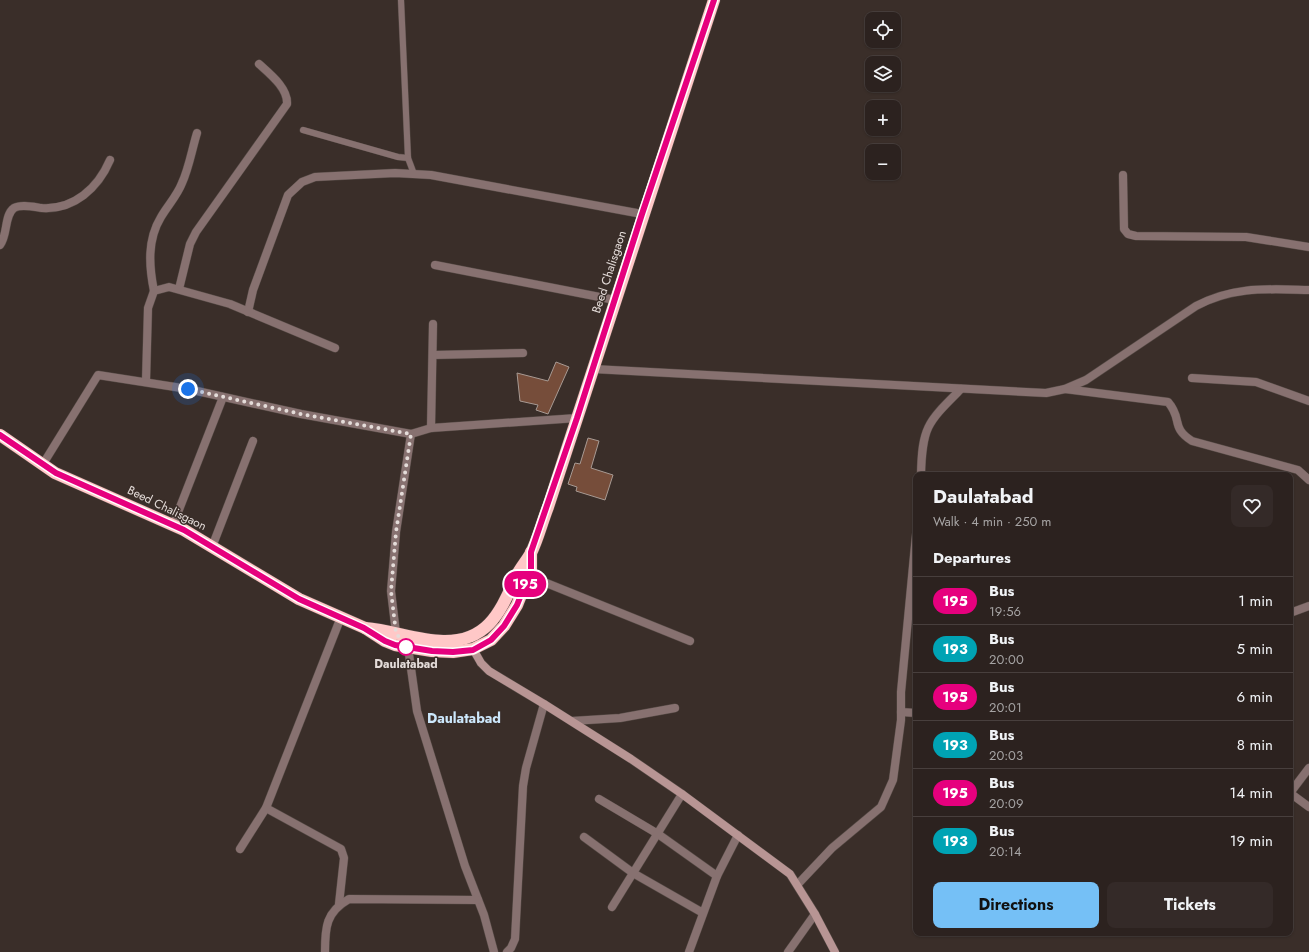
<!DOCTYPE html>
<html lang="en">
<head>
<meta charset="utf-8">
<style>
  :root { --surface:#2c221f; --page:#342a28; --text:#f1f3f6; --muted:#a6a4a4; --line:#483f3d; --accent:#75c0f6 }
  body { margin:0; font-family:Jost,sans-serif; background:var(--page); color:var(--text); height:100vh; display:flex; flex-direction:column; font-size:15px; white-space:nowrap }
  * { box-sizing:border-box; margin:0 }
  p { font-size:13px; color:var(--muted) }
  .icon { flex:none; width:22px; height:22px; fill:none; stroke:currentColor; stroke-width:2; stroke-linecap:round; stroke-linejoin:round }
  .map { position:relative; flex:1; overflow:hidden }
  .side { position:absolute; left:913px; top:472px; width:380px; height:464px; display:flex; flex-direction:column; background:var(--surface); border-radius:8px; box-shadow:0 1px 3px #0004,0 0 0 1px var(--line) }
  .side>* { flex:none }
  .badge { padding:0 8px; border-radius:13px; font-size:14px; line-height:26px }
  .controls { position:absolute; left:865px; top:12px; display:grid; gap:8px }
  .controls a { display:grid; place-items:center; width:36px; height:36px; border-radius:8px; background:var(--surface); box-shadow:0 1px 3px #0004,0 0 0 1px var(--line); font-size:20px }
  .you { position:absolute; width:20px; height:20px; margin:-10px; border:3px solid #fff; border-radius:50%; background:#1a73e8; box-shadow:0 0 0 6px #1a73e833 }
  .map>.badge { position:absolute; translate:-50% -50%; box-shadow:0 0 0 2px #fff }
  h2 { padding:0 20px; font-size:15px; line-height:36px }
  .round { display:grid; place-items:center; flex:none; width:42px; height:42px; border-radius:8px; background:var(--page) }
  .head { display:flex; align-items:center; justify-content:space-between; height:68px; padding:0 20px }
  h1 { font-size:19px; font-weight:700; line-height:30px }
  .button { display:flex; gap:8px; margin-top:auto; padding:8px 20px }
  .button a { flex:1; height:46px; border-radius:8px; background:var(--accent); color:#111; font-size:16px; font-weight:700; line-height:46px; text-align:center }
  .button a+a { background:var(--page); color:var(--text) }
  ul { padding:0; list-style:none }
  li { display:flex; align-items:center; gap:12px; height:48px; padding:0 20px; border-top:1px solid var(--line) }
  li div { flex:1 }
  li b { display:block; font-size:15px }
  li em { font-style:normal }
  li .badge { min-width:44px; font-weight:700; text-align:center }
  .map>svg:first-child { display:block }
  .building { fill:#764d3a; stroke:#a89a93 }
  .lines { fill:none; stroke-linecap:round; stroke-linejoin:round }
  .lane-casing { stroke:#554a45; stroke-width:7 }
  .street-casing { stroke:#554a45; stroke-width:9 }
  .secondary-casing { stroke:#554a45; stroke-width:9 }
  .highway-casing { stroke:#554a45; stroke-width:13 }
  .lane { stroke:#877170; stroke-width:6 }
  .street { stroke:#877170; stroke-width:8 }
  .secondary { stroke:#b89594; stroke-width:8 }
  .highway { stroke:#ffc8c7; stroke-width:12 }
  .line-casing { stroke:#fff; stroke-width:9 }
  .line { stroke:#e6007e; stroke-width:6 }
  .walk { stroke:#e4dcd9; stroke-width:4; stroke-dasharray:0 7.2 }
  .stop-dot { fill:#fff; stroke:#e6007e; stroke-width:2 }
  .labels { text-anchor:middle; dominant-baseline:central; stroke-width:3; stroke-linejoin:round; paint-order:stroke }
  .street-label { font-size:12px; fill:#e4dcd9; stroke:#3a2e29 }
  .stop-label { font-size:12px; font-weight:bold; fill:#e4dcd9; stroke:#3a2e29 }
  .quarter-label { font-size:14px; font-weight:bold; fill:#cce7fb; stroke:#3a2e29 }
</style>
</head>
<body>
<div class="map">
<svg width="1309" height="952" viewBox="0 0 1309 952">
  <rect width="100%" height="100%" fill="#3a2e29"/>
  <g class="building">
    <path d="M556,362L569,367L548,414L536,410L538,405L520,401L517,373L548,381Z"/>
    <path d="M588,438L599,441L591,468L613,475L605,500L576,491L577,487L568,484L575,463L580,464Z"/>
  </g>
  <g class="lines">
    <defs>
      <g id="lane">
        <path d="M401,0L408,158L414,174"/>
        <path d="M303,130L398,157L408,158"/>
      </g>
      <g id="street">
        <path d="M1123,175L1124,229L1128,234L1136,236L1246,237L1309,247"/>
        <path d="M0,245C8,235 4,215 14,208C21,204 34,207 42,208C74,210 98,188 110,160"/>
        <path d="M435,265L615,300"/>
        <path d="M179,289L190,244L196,232L287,104C288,88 270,74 259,64"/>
        <path d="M154,291C149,266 147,240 161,217C168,205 177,196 182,183C189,168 192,149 197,133"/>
        <path d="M248,312L253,290L288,195L302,182L315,177L395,173L431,175L642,214"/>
        <path d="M433,355L523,353"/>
        <path d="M593,369L1046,393L1065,389L1086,380L1196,306C1234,286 1267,289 1309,290"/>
        <path d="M1192,378L1256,382L1309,401"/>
        <path d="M146,381L148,308L154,291L169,287L230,304L335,348"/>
        <path d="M1065,389L1168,402C1183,419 1170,427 1192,441L1298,470L1309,480"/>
        <path d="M431,428L433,324"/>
        <path d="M43,464L98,375L188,389L301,414L411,434L431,428L577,418"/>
        <path d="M921,475C922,426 928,422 961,389"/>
        <path d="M173,525L223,397"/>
        <path d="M212,547L253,441"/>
        <path d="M529,576L690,641"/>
        <path d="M1290,613L1309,606"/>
        <path d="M396,633L391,591L396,532L411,434"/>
        <path d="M408,647L417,711L465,866L484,915L494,952"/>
        <path d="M901,712L916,713"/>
        <path d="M572,721L620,718L675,708"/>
        <path d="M1290,793L1309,768"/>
        <path d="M1290,793L1309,807"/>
        <path d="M599,799L658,834L717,876"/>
        <path d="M266,808L341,849L344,858L339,904"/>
        <path d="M584,837L633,873L703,913"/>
        <path d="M240,849L266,808L341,617"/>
        <path d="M798,884L832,848L881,807L893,780L901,720V692L916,535"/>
        <path d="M612,907L682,794"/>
        <path d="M325,952C325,927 326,912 349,899L478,900"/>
        <path d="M507,952L511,948L515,939L523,786L526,768L544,704"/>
        <path d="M689,952L717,876L738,835"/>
        <path d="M788,952L815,914"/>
      </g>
      <path id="secondary" d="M473,649L481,663L489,671L544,704L631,759L682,794L790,874L815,914L835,952"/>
      <g id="highway">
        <path d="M0,435L55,473L184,530L299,599L365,628L385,641L395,645L432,651L453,652L473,649L491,640L504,626L517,605L531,570V552"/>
        <path d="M365,628C391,630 416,640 443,641C490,642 501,609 518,573C522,566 527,560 531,553C538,539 542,522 548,507L714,0"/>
      </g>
    </defs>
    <use href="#lane" class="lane-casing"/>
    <use href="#street" class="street-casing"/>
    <use href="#secondary" class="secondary-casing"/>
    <use href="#highway" class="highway-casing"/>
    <use href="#lane" class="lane"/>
    <use href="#street" class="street"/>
    <use href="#secondary" class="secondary"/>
    <use href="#highway" class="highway"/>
  </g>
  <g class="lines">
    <defs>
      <path id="line" d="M0,435L56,473L184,530L299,599L364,628L385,641L395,645L432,651L453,652L473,650L491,640L504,626L517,605L531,570V552L577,418L642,214L714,0"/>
    </defs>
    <use href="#line" class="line-casing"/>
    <use href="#line" class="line"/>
    <path class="walk" d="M188,389L301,414L411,434L396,532L391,591L396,633L406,647"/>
  </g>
  <circle class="stop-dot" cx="406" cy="647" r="8"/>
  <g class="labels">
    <g class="street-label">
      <text transform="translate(609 272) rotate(-72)">Beed Chalisgaon</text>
      <text transform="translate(167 508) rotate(26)">Beed Chalisgaon</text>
    </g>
    <g class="stop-label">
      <text x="406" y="664">Daulatabad</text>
    </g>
    <g class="quarter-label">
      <text x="464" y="718">Daulatabad</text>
    </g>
  </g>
</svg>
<div class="controls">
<a><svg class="icon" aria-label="locate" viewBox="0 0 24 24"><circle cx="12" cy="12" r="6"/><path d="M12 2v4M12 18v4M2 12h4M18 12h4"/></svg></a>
<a><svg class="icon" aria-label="layers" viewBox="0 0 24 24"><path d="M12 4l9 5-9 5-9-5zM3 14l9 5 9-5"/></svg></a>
<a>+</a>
<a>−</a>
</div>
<div class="you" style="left:188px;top:389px"></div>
<b class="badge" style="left:525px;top:584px;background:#e6007e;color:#fff">195</b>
<section class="side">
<div class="head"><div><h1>Daulatabad</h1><p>Walk · 4 min · 250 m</p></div><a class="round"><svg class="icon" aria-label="heart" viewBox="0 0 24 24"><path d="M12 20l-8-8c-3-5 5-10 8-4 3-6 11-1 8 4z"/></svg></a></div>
<h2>Departures</h2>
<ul>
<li><span class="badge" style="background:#e6007e;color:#fff">195</span><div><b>Bus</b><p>19:56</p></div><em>1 min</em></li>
<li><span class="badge" style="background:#00a3b4;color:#fff">193</span><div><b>Bus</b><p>20:00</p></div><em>5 min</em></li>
<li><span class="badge" style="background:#e6007e;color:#fff">195</span><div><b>Bus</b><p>20:01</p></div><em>6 min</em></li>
<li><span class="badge" style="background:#00a3b4;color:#fff">193</span><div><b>Bus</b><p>20:03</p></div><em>8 min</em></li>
<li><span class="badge" style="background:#e6007e;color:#fff">195</span><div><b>Bus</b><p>20:09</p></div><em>14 min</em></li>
<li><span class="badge" style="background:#00a3b4;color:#fff">193</span><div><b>Bus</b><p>20:14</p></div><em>19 min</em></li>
</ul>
<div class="button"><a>Directions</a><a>Tickets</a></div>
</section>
</div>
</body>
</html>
